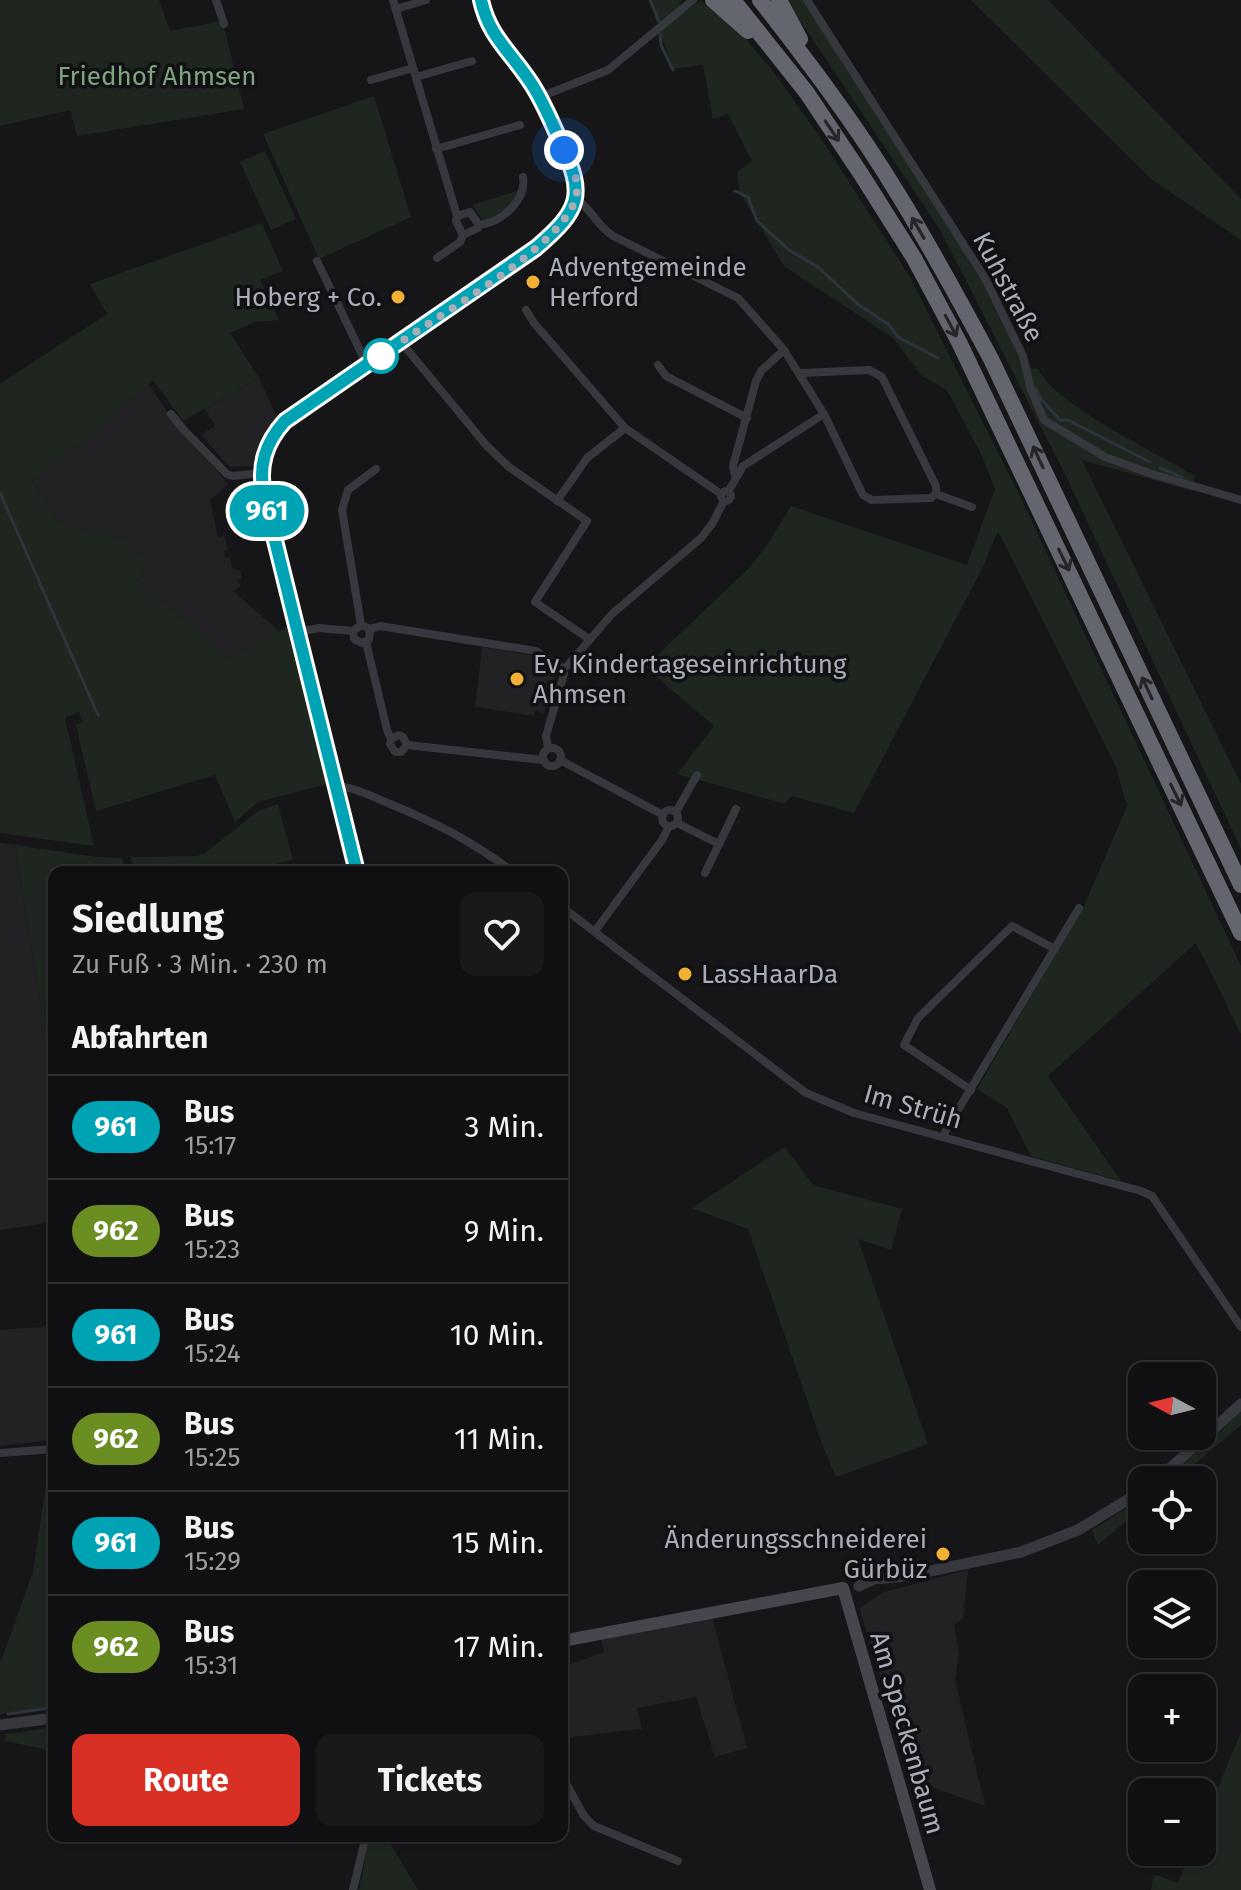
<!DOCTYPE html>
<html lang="de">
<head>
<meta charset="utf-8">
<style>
  :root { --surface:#101012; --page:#19191b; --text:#f1f3f6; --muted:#9c9d9f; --line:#303032; --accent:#d93025 }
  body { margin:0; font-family:"Fira Sans",sans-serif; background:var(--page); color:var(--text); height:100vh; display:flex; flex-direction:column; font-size:30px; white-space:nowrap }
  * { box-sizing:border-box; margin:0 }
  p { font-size:26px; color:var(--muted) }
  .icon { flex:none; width:44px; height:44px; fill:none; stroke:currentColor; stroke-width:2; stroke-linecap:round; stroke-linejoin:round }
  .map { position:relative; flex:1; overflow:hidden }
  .sheet { position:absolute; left:48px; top:866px; width:520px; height:976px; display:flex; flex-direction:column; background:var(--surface); border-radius:16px; box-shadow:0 2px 6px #0004,0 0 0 2px var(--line) }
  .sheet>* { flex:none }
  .badge { padding:0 16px; border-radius:26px; font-size:28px; line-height:52px }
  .needle { width:52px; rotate:277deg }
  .fabs { position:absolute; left:1128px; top:1362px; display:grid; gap:16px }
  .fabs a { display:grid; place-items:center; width:88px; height:88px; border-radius:16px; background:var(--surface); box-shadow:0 2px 6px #0004,0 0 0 2px var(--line); font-size:40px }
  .you { position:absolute; width:40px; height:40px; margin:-20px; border:6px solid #fff; border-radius:50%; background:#1a73e8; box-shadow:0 0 0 12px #1a73e833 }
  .map>.badge { position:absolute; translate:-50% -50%; box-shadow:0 0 0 4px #fff }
  h2 { padding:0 24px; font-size:30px; line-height:72px }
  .round { display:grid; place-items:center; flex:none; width:84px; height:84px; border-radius:16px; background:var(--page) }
  .headline { display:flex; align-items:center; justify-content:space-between; height:136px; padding:0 24px }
  h1 { font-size:38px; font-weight:700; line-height:60px }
  .cta { display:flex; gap:16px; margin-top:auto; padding:16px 24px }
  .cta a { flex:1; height:92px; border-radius:16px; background:var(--accent); color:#fff; font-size:32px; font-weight:700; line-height:92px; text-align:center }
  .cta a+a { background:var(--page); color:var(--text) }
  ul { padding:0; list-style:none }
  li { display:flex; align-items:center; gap:24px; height:104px; padding:0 24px; border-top:2px solid var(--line) }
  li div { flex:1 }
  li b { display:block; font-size:30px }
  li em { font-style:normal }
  li .badge { min-width:88px; font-weight:700; text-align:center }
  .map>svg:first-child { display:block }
  .built { fill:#222225 }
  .green { fill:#1e261f }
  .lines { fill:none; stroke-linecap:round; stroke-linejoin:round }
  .stream { stroke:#2c353c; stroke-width:3 }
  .minor { stroke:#37383d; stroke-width:8 }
  .tertiary { stroke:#37383d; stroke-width:11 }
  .secondary { stroke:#45474d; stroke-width:12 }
  .motorway { stroke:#63666e; stroke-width:16 }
  .oneway { stroke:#26262a }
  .line-casing { stroke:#fff; stroke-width:18 }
  .line { stroke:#00a3b4; stroke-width:12 }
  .walk { stroke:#a8adb8; stroke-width:8; stroke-dasharray:0 14.4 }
  .poi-dot { fill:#f2b134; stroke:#111113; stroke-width:3 }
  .stop-dot { fill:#fff; stroke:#00a3b4; stroke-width:4 }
  .labels { text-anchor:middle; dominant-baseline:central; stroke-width:7; stroke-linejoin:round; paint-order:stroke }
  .park-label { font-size:26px; fill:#7fa381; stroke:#111113 }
  .poi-label { font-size:26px; fill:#a8adb8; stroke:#111113; text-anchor:start }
  .street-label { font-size:26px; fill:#a8adb8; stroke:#111113 }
</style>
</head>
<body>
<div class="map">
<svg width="1241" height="1890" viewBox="0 0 1241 1890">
  <rect width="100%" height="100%" fill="#161618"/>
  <g class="built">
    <path d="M259,378L279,421L264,439L255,466L230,467L201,435L215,426L205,409Z"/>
    <path d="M148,383L168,413L228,484L210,500L218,537L224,536L228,550L223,551L225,558H230L232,567L237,571L240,570L242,578L238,580L241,586L233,591L280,632L229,661L135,578L152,557L128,552L127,541L60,524L32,482Z"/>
    <path d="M482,647L529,655L557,670L544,713L535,711L534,716L475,707Z"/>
    <path d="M0,843L15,845L54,1088V1222L0,1230Z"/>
    <path d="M54,1326V1440L0,1446V1330Z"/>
    <path d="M968,1570L963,1618L954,1625L959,1655L955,1680L985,1806L912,1780L859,1608L884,1592Z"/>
    <path d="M712,1617L747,1748L715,1757L696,1697L637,1708L642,1729L562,1738V1667L604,1652L601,1639Z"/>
  </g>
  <g class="green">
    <path d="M0,0H159L170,31L217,22L223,24L244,109L77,136L70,110L0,126Z"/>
    <path d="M649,0H682L679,3L685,12L701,0L715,13L729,20L773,71L822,140L910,277L1017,490L1241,966V1034L1196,943L1048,1076L1121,1181L1031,1156L1007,1108L977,1089L1083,908L1128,804L1125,800L1116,767L998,531L981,571L854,813L791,796L786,804L677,774L714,726L645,667L749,568L767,545L791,506L967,565L995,489L981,454L947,390L922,376L893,338L784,266L740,193L737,172L752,161L728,114L713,119L703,65L673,69Z"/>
    <path d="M786,0H804L984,281L1026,367L1038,369C1057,406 1157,453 1195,476L1193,491L1082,460L1241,784V849L1065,474L939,228Z"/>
    <path d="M971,0H1048L1241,199V240L1151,179Z"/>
    <path d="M374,96L411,217L319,259L263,134Z"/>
    <path d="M265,151L296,219L271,230L240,162Z"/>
    <path d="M521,190L511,205L484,222L472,205Z"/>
    <path d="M262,223L283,271L260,280L279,320L255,322L230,333L259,378L183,421L153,380L32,482L60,524L128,541L129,552L153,556L136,579L229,660L289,625L330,778L327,784L258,802L235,822L215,775L96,811L76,725L83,722L79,712L65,718L94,846L0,833V384L107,314L90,284Z"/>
    <path d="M278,804L293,860L239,872H134L131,857L197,856L205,853L258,811Z"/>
    <path d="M15,845L97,857L122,858L126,872H54V1070L51,1069Z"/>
    <path d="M785,1147L813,1185L902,1209L891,1250L858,1239L928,1444L836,1477L824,1449L748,1229L692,1208Z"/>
    <path d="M1241,1412V1425L1176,1480H1166Z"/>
    <path d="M54,1455V1697L51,1708L0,1714V1664L33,1572L50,1456Z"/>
    <path d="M1142,1499V1508L1098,1545L1092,1530Z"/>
    <path d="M54,1727V1751L5,1741L6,1734Z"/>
    <path d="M1241,1732V1890H1151L1154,1874L1178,1883L1191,1852H1202V1826Z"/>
    <path d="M370,1836H386L418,1890H359Z"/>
  </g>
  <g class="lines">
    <g class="stream">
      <path d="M650,0L659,21"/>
      <path d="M660,34L661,45L673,70"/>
      <path d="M735,191L748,197L757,221L789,250L818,267L859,305L888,324L898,337L938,358"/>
      <path d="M1036,389L1041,399L1060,420H1068L1150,462"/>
      <path d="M1160,468L1182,477"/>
      <path d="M0,493L98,715"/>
      <path d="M308,646L340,772"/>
      <path d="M346,800L359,856"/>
      <path d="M362,865L364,872"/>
      <path d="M8,1714L49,1708L54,1689"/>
    </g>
    <g class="minor">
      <path d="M216,0L224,24"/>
      <path d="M393,0L457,216"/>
      <path d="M807,0L985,278L1023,356L1031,390L1044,420L1105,457L1149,473L1241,500"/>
      <path d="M396,9L426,0"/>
      <path d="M416,77L472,61"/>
      <path d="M371,80L413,68"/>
      <path d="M540,97L608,70L693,0"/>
      <path d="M436,149L520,125"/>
      <path d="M575,198C591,208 597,226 613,236L738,298L784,350L761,371L756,381L733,466L735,476"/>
      <path d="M470,212L479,225L478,228L463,235L456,221L457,216Z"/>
      <path d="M479,225C501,223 527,200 523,177"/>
      <path d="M437,258L460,242L463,235"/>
      <path d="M317,261L367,365"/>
      <path d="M526,310L534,323L625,428L721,494"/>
      <path d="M401,342L486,445L509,467L587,521L535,602L589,639"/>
      <path d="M784,350L824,414L863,495L872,500L931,498L936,494L972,507"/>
      <path d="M658,365L666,376L747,418"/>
      <path d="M800,373L869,370L882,377L936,486V494"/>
      <path d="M171,414L183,429L227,474L233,476L261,473"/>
      <circle cx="726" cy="496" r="5"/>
      <path d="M728,492L743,466L824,414"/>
      <path d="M557,501L587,458L625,428"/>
      <path d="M361,625L342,510L348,490L376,469"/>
      <path d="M353,631L354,639L362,643L369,640L370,629"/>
      <path d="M297,632L319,628L353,631L361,625L370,629L380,626L536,651L561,667"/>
      <path d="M366,642L387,730L391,739"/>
      <path d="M567,666L612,614L701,538L712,524L724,501"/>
      <path d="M407,745L403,737L399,735L391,739L390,744L395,752H401L407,745L543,760"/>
      <circle cx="552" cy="757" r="9"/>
      <path d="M548,748L546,736L564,674"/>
      <path d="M560,760L663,815"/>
      <path d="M336,786C354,787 371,796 388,803C438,824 470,840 513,872"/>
      <circle cx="670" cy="818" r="8"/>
      <path d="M676,812L697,775"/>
      <path d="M677,823L719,844"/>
      <path d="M705,873L736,809"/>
      <path d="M562,907L806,1093L854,1113L1141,1191L1152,1196L1241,1327"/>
      <path d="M595,931L662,840L669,826"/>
      <path d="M971,1090L904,1045L918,1018L1012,926L1055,949"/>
      <path d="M944,1137L946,1130L1079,908"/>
      <path d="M0,1453L54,1449"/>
      <path d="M562,1776L584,1816L594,1826L678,1861"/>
      <path d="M353,1890L366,1836"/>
    </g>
    <g class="tertiary">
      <path d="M1157,1480L1241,1404"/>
      <path d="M859,1586L874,1579L907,1576L1021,1552L1078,1530L1142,1491"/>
      <path d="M0,1725L54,1718"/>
    </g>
    <g class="secondary">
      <path d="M357,872L264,496C258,466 265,443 285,421L536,248C580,210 586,196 561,143C552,123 543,101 531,83C511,53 489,38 481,0"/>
      <path d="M562,1641L843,1588L930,1890"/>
    </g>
    <g class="motorway">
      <path d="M713,0L748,31"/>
      <path d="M733,0L807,93L861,174L914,258L959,342L1241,933"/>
      <path d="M760,0C809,63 857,126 898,194C931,248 961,303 991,359L1241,885"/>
      <path d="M779,0L800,39"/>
    </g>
  </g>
  <defs><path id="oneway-shaft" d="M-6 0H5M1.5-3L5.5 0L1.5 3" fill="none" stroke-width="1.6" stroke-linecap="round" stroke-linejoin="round" transform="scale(2)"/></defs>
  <g class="oneway">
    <use href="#oneway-shaft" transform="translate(832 131) rotate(56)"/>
    <use href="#oneway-shaft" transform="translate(918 228) rotate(-120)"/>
    <use href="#oneway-shaft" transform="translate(951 326) rotate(62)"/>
    <use href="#oneway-shaft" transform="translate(1038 457) rotate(-115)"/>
    <use href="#oneway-shaft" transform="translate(1064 560) rotate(64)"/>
    <use href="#oneway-shaft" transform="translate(1147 688) rotate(-115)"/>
    <use href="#oneway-shaft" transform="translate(1176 795) rotate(64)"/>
  </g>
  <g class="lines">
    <defs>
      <path id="line" d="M357,872L264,496C258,466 265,443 285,421L536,248C580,210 586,196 561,143C552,123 543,101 531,83C511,52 489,37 481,0"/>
    </defs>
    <use href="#line" class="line-casing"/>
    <use href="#line" class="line"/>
    <path class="walk" d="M381,356C426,321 563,249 576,197C580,180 571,165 564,150"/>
  </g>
  <g class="poi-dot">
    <circle cx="533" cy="282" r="8"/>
    <circle cx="398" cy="297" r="8"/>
    <circle cx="517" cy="679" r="8"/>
    <circle cx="685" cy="974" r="8"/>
    <circle cx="943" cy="1554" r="8"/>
  </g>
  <circle class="stop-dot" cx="381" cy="356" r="16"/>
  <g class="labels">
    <g class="park-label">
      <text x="157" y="76">Friedhof Ahmsen</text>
    </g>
    <g class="poi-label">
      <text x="549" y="267">Adventgemeinde<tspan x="549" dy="30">Herford</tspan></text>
      <text x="382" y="297" text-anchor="end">Hoberg + Co.</text>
      <text x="533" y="664">Ev. Kindertageseinrichtung<tspan x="533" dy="30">Ahmsen</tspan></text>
      <text x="701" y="974">LassHaarDa</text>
      <text x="927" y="1539" text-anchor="end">Änderungsschneiderei<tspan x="927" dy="30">Gürbüz</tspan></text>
    </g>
    <g class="street-label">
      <text transform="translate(1008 287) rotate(62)">Kuhstraße</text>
      <text transform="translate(913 1107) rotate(16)">Im Strüh</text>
      <text transform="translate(907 1733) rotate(74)">Am Speckenbaum</text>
    </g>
  </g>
</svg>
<div class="fabs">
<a><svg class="needle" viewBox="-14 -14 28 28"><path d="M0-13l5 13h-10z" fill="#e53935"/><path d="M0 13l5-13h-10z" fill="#9c9d9f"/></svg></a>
<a><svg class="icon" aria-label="locate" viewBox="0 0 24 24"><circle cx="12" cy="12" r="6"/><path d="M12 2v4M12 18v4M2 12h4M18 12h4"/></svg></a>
<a><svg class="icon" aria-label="layers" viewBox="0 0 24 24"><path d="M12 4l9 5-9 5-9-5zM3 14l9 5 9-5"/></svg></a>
<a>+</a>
<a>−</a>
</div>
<div class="you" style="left:564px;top:150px"></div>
<b class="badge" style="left:267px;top:511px;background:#00a3b4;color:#fff">961</b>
<section class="sheet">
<div class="headline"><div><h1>Siedlung</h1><p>Zu Fuß · 3 Min. · 230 m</p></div><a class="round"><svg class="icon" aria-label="heart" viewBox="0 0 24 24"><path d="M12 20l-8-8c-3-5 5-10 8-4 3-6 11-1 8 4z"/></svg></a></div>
<h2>Abfahrten</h2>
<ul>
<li><span class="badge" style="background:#00a3b4;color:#fff">961</span><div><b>Bus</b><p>15:17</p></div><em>3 Min.</em></li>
<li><span class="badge" style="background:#6b8e23;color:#fff">962</span><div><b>Bus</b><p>15:23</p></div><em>9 Min.</em></li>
<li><span class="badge" style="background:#00a3b4;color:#fff">961</span><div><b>Bus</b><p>15:24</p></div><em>10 Min.</em></li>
<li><span class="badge" style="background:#6b8e23;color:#fff">962</span><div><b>Bus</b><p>15:25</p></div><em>11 Min.</em></li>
<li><span class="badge" style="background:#00a3b4;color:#fff">961</span><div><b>Bus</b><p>15:29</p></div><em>15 Min.</em></li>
<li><span class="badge" style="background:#6b8e23;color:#fff">962</span><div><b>Bus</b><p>15:31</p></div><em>17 Min.</em></li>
</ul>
<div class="cta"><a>Route</a><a>Tickets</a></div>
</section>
</div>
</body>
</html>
